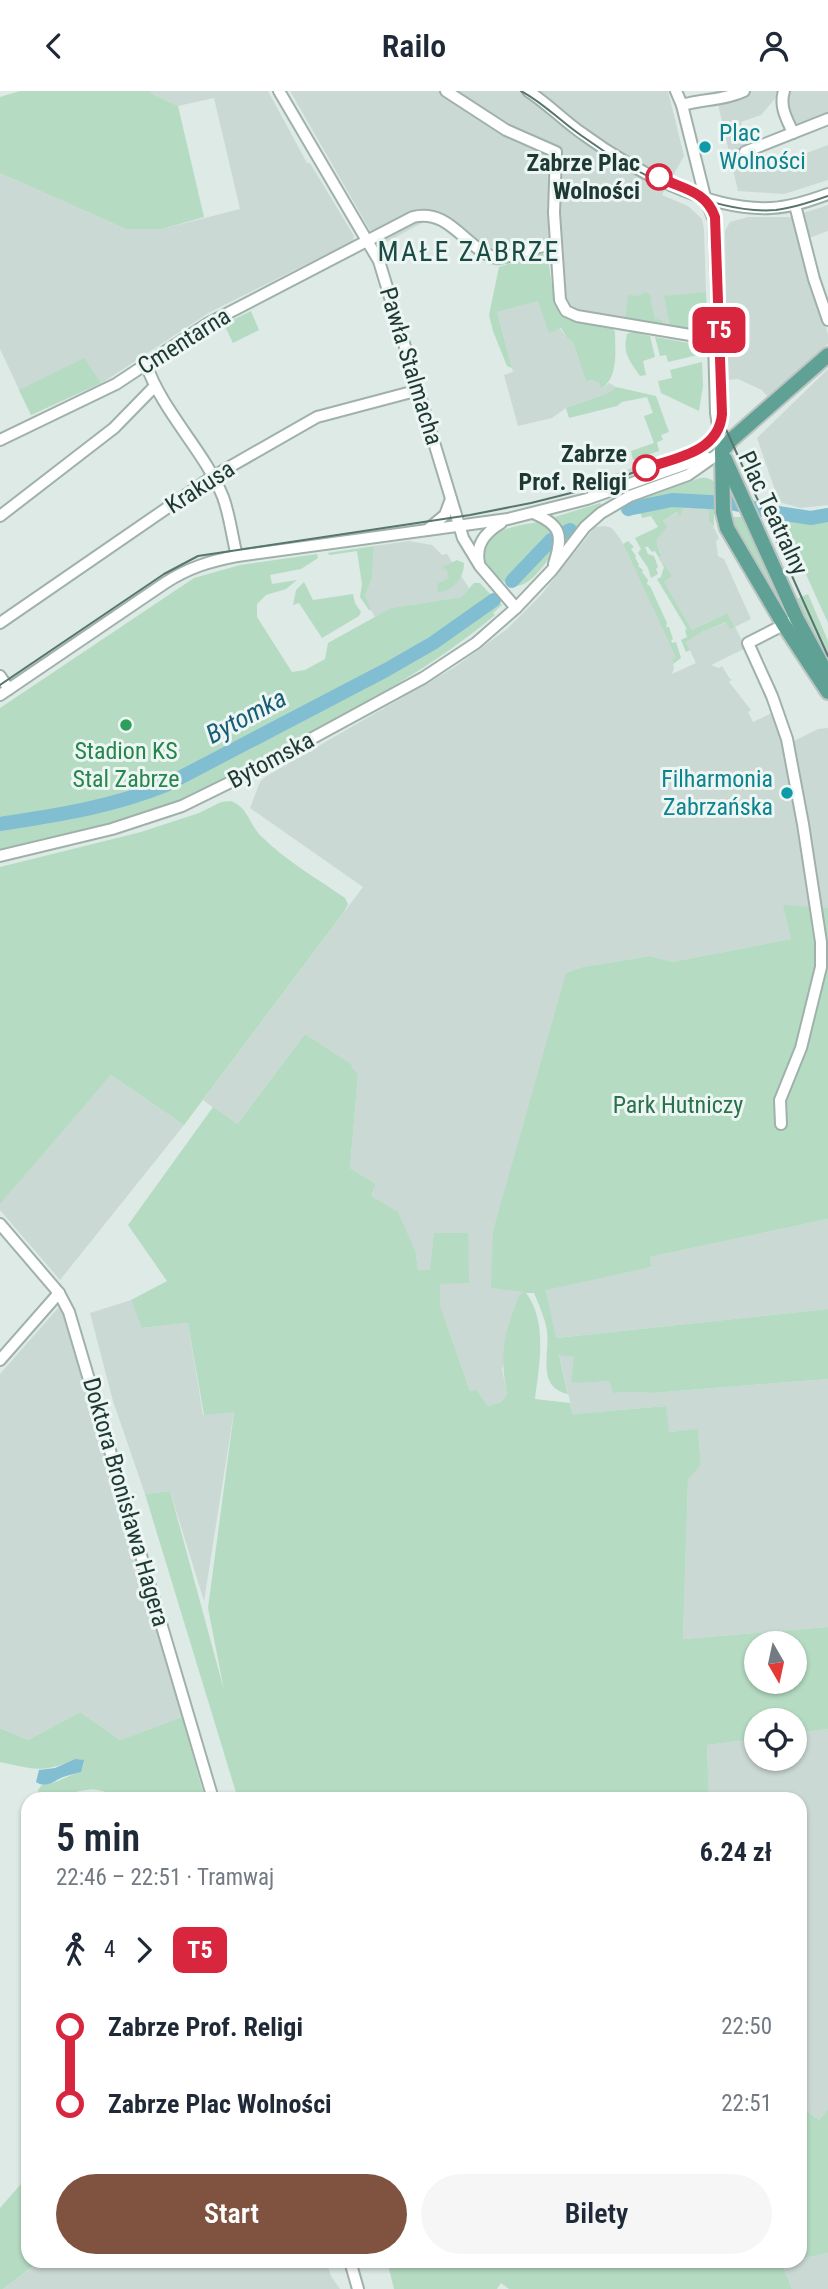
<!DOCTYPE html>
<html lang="pl">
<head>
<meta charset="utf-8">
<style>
  :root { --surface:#fff; --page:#f6f6f7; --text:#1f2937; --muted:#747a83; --accent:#805341 }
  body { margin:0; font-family:"Roboto Condensed",sans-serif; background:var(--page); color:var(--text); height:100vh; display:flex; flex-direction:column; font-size:26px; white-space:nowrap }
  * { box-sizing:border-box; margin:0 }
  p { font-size:23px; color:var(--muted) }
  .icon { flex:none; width:38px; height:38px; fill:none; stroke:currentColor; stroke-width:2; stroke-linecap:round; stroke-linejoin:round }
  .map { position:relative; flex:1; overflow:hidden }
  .sheet { position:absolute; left:21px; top:1701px; width:786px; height:476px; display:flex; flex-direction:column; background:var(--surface); border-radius:21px; box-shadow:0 2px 5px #0004 }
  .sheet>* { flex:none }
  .badge { padding:0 14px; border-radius:10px; font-size:24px; line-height:46px }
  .needle { width:46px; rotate:171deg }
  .controls { position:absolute; left:744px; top:1540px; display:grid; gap:14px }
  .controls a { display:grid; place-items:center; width:63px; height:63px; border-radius:50%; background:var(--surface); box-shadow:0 2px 5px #0004; font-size:35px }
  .map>.badge { position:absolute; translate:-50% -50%; box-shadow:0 0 0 4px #fff }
  .legs { display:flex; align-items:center; gap:10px; height:77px; padding:0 35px; font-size:23px }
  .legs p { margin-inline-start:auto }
  .headline { display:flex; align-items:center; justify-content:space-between; height:119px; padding:0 35px }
  h1 { font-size:38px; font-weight:600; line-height:52px }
  .button { display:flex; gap:14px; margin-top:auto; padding:14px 35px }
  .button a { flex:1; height:80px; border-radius:42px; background:var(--accent); color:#fff; font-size:28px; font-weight:600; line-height:80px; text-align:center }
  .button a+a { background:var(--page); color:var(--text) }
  ul { padding:0 35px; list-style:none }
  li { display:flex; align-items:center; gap:24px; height:77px; font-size:26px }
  li i { display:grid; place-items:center; width:10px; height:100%; margin:0 9px; background:currentColor }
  li i::after { content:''; width:18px; height:18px; margin:-9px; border:5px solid; border-radius:50%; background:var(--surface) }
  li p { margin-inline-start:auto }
  li:first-child i { background:linear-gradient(#0000 50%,currentColor 0) }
  li:last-child i { background:linear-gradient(currentColor 50%,#0000 0) }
  header { display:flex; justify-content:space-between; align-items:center; height:91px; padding:0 35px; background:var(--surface); font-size:32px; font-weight:600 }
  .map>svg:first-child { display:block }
  .built { fill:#cbd9d4 }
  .green { fill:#b5dcc3; fill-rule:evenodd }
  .water { fill:#82bed2 }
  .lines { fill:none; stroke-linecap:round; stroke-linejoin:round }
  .river { stroke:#82bed2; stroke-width:14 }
  .minor-tunnel { stroke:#b7c7c2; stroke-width:10; stroke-dasharray:10 5; stroke-linecap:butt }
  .minor-casing { stroke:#a0b1ac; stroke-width:14 }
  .major-casing { stroke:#bcc4c2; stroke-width:18 }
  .minor { stroke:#fff; stroke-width:10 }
  .major { stroke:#60a196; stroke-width:14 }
  .tram { stroke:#587570; stroke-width:2 }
  .line-1-casing { stroke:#fff; stroke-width:16 }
  .line-1 { stroke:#d7263d; stroke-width:10 }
  .culture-dot { fill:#0f9aa8; stroke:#edf6f3; stroke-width:2.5 }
  .stop-1-dot { fill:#fff; stroke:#d7263d; stroke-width:3.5 }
  .leisure-dot { fill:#2e9e5b; stroke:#edf6f3; stroke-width:2.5 }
  .labels { text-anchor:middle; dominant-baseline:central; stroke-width:6; stroke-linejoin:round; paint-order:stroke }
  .culture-label { font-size:24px; fill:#0d838f; stroke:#edf6f3; text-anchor:start }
  .stop-label { font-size:24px; font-weight:bold; fill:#1e3934; stroke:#edf6f3; text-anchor:end }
  .street-label { font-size:24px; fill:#1e3934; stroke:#edf6f3 }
  .leisure-label { font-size:24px; fill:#27864d; stroke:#edf6f3 }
  .park-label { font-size:24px; fill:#28714b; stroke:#edf6f3 }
  .water-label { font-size:26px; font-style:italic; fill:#185e76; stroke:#edf6f3 }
  .quarter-label { font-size:28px; letter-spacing:2px; fill:#1a4b44; stroke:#edf6f3 }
</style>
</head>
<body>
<header><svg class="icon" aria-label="back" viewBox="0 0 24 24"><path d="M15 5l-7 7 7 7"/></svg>Railo<svg class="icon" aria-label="person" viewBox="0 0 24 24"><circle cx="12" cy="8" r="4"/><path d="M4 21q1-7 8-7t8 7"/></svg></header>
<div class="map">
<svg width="828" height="2198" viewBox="0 0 828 2198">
  <rect width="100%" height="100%" fill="#ddeae5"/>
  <g class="built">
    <path d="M150,0H268L307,72H310L354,145L353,150L210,221L105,290L31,324L0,258V82L126,138H162L240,118L214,7L178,15L151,2Z"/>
    <path d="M290,0H668L684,65L662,104L688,115L702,128L704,139L707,234L702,238L577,222L569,218L566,211L563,160L537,162L499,175L489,173L435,132L424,131L379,155Z"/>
    <path d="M715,0H828V31L793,45L780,2L761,24L741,31L752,73L775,74L828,54V89L784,103L738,100Z"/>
    <path d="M828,114V140L806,148L803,122Z"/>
    <path d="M748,126H792L810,190L828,243V253L767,305L762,299L738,288L727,289L725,140L730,131Z"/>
    <path d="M538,209L567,247L573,251L586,291L591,289L599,292L601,298L609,292L616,296L608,302L566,317L552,327L518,335L504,284L513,281L497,221Z"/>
    <path d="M828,278V414L801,417L779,411L757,347Z"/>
    <path d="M707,347L703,358L695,362L600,396L597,389L693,356Z"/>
    <path d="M683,417L709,419L713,435L719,447L716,450L718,465L724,468L751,528L735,536L746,557L711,574L719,577L722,575L730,588H732L729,591L751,619L748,621L753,631L780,618L792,651L818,638L828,637V817L822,818L792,848L672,871L650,865L582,876L566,882L525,1201L502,1278L507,1303L501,1311L488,1315L476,1298L470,1300L440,1214V1193L430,1180H418L416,1162L371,1105L376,1093L350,1077L358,983L305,943L236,1034L203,1009L363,796L250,717L260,691L265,686L455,576L507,538L541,504L595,436L605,435L612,437L621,449L677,566L672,569L674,577L672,583L696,572L686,551L702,541L727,531V522L692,539L663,490L671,485L659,466L662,463L656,453L657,446L664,439L663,430L678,421L680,425Z"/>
    <path d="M409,450L432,454L442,464L447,463L469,497L461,506L392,517L375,526L366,511L365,504L372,488L374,455Z"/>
    <path d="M111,984L184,1034L60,1189L0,1119V1112Z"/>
    <path d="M828,1128V1218L555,1247L546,1198L652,1176L650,1166Z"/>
    <path d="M131,1209L143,1237L188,1232L203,1324L234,1320L204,1510L170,1400L145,1403L113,1310L90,1222Z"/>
    <path d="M59,1216L64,1217L182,1626L120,1649L80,1621L28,1649L0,1637V1283Z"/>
    <path d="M559,1263L575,1266L581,1292L609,1290L614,1302L630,1301L652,1302L828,1288V1536L683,1548L688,1389L701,1374L698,1339L668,1341L665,1315L573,1323Z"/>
    <path d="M828,1638V2018L819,2029L803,2016L800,2017V1708H709L707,1654L756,1648V1668H794L795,1642Z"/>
    <path d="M828,2162V2198H792L782,2171L800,2170V2168Z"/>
    <path d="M41,2170H326L331,2185L340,2198H3Z"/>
  </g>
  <g class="green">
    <path d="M20,0H150L151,2L178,15L204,126L162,138H126L0,82V6Z"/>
    <path d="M547,162L553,200L560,224L569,229L613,238L615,241C615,261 619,286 601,298L599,292L591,289L586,291L573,251L567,247L561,237L549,242L538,210L497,221L512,277L507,275L493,240L489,224L499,176L537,163Z"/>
    <path d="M646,201L652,206L650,207L655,228L662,229L663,234L625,228L628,204L638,205Z"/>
    <path d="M706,201L707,235L702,239L670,235L664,205Z"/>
    <path d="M251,220L259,239L233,252L224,233Z"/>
    <path d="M632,241L650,245L655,266L643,270L646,284L640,285C630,270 622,262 627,243Z"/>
    <path d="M655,246L700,254L702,263L668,271L666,264L660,265Z"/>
    <path d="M84,267L101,292L31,324L19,299Z"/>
    <path d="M702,271L703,295L699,320L661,302L658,290L672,287L670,279Z"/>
    <path d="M616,296L656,305L669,341L661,344L663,349L657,351L659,360L633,369L631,360L654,352L644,325L653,322L647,306L622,311L617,315L569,327L566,317L608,302Z"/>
    <path d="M700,387C708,386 714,388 716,396L714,397V404L672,406L628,415L630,420L683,413L714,414V435L709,430V419L683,417L680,426L677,421L663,430L667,436C657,450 652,447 662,464L659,466L672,485L664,491L692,539L727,522L735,536L730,538L726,531L702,541L686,551L690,559L686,561L681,549L687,546L685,539L687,538L657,488L661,486L664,476L655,460L652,461L648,456H645L648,463L654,465L658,476L656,478L658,483L651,487L648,477L638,462L641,458L635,447L658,436L651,425L642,427L641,423L636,422L628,426L624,414Z"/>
    <path d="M600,412L602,415L566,453H564L562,438L555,426Z"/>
    <path d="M733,426H745L782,507L775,511L744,456L746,454L735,434Z"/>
    <path d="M828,426V532L805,481L808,479L805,472L801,473L781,427L810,430Z"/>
    <path d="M539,431L547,433L556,445C553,462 550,468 538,481C517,506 502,494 485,470C478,438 517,435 539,431Z"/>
    <path d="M628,450L634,456L631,458L636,465L635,466L639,474L638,475L643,479L642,481L648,489L647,493L650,495L667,532L666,536H669L673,548L671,550L672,552L676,551L681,567L673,573L672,569L676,566L623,453Z"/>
    <path d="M374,455L372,488L365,504L371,519H369L360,506L362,493L357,460L330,464L327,462Z"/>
    <path d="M317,463L318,467L301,478L270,484L272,493L297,489L286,498L266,504L257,513V526L292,581L305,579L325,568L328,552L391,517L461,506L474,492H480L492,505L419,553L314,611L139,701L91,714L0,728V617L194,487L240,474Z"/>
    <path d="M457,469L464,472C464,488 453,499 438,502L437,493L449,487L446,478L441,477Z"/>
    <path d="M304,491L313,509L353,503L355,512L361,521L359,525L322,547L299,512L293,514L296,499Z"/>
    <path d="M808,503L828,550V576L794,509Z"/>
    <path d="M498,510L502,514L493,522L495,524C432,577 360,615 288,654C246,677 205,703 160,718C107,736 53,747 0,760V738L63,728L118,717L169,696L417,564L442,550Z"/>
    <path d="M231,710C249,717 249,734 262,746C286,770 318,788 345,807L348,813L344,821L184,1034L111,984L0,1113V776L141,741L199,722L221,711Z"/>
    <path d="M783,814L828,817V1128L650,1166L652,1176L546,1199L556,1247L828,1218V1288L652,1302L630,1301L613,1302L609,1290L581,1292L571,1291L574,1266L559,1264L568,1303C536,1296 550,1263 547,1240C545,1227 539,1214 534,1202H526C548,1231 539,1275 535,1308L570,1312L573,1323L666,1315L669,1341L698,1338L701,1374L688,1389L683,1548L828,1536V1638L795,1642L794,1629H756V1648L707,1654L709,1708H238L145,1403L170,1400L224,1599L208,1517L234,1321L204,1324L188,1232L142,1237L131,1209L167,1190L128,1134L213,1016L237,1033L305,943L352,974L351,976L358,983L350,1077L376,1093L371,1105L398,1121L416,1162L418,1179H430L434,1142H468L469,1192L440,1193V1214L470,1300L476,1298L488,1315L501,1311L507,1303C499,1261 504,1244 519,1205L524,1201L491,1197L493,1140L566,882L582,876L650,865L672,871L791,848ZM756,1552H794V1591H756Z"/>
    <path d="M80,1621L120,1649L182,1626L205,1708C179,1708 153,1710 128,1708C117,1707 108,1700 97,1699C82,1696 58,1708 39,1708L38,1699L42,1694C55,1693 67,1685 80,1681L75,1668C43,1683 33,1678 0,1671V1637L28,1649Z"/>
    <path d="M802,2016L819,2029L828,2018V2162L800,2168V2017Z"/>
    <path d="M28,2085V2170H40L3,2198H0V2117Z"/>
    <path d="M387,2170H787L782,2172L792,2198H509L501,2192L497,2198H394Z"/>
  </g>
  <path class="water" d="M75,1668L84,1669L81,1681C75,1683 68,1684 63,1686C53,1690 47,1698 36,1691L39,1679L55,1677Z"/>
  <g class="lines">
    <g class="river">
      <path d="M628,418L672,409L730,412L778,422L811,427L828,424"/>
      <path d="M566,441L570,439"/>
      <path d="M512,490L551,449"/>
      <path d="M0,733C57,724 112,716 166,694L386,579L433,552L494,509"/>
    </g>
    <path class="minor-tunnel" d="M731,64L745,61"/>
    <defs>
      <g id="minor">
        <path d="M279,0L379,170L463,447L480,475L516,517"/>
        <path d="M446,0L506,39L556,61L554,122L560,209L566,220L577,225L714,248"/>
        <path d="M528,0C547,12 564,30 583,43C632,79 708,120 771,117C791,116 809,110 828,103"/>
        <path d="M676,0L682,14L705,106L714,129L718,235L714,248L716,322L722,360"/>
        <path d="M784,0C779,16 787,28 793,42"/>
        <path d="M682,14C703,8 726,9 744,0"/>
        <path d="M745,61L828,28"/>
        <path d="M795,114L814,188L828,229"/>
        <path d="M146,273C163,322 204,359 223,406C230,425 232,446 237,465"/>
        <path d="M0,349L116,293L207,233L413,126C449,117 465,156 493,166C506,170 538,153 556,153"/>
        <path d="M533,422C562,434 563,445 554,473"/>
        <path d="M0,425L114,337L155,295"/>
        <path d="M427,439L445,424L451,408"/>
        <path d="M479,472C475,453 486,441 501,432"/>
        <path d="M0,532L212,386L317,326L419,299"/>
        <path d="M0,585L9,598"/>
        <path d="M0,604L165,492C188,477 210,470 237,465L508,428L587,408L706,366"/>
        <path d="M0,765L112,738L182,715L241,686L423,587L476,552L516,517L552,479L585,436L601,422L630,405L688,384L722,360"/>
        <path d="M781,1033L780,1009L801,957L821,876V851L803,733L787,648L772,605L748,552L789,531"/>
        <path d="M0,1133L59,1202L69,1221L213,1708"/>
        <path d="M0,1269L59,1202"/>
        <path d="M350,2170L358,2198"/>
      </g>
      <g id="major">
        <path d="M722,360L723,421L727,437L784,534L828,601"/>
        <path d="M722,360L731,349L828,264"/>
        <path d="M725,368L797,528L828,585"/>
      </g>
    </defs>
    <use href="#minor" class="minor-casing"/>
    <use href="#major" class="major-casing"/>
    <use href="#minor" class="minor"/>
    <use href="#major" class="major"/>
    <g class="tram">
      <path d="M521,0C544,12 561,31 582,45C631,81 714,124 776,119C794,117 811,111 828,105"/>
      <path d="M720,325L828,565"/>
      <path d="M0,594L164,483L198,465L470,424L531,412L591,397L703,356L717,342L722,323L716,135C714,117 707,107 690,99"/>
    </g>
  </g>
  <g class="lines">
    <defs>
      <path id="line-1" d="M646,377C676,367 719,361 722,323L715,126C706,99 681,98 659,86"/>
    </defs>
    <use href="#line-1" class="line-1-casing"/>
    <use href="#line-1" class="line-1"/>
  </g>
  <g class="culture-dot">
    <circle cx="705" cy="56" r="7"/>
    <circle cx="787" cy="702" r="7"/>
  </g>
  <g class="stop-1-dot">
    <circle cx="659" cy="86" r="12"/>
    <circle cx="646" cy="377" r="12"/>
  </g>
  <circle class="leisure-dot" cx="126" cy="634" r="7"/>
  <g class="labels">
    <g class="culture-label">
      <text x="719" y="42">Plac<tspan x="719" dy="28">Wolności</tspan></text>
      <text x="773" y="688" text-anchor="end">Filharmonia<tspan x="773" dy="28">Zabrzańska</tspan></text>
    </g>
    <g class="stop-label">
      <text x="640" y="72">Zabrze Plac<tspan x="640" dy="28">Wolności</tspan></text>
      <text x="627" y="363">Zabrze<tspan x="627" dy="28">Prof. Religi</tspan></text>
    </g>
    <g class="street-label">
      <text transform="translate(184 250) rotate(-32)">Cmentarna</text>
      <text transform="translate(411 275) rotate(73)">Pawła Stalmacha</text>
      <text transform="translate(200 396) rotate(-33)">Krakusa</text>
      <text transform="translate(773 422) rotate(65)">Plac Teatralny</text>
      <text transform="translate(271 669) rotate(-28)">Bytomska</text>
      <text transform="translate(126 1411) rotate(74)">Doktora Bronisława Hagera</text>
    </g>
    <g class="leisure-label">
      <text x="126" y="660">Stadion KS<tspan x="126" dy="28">Stal Zabrze</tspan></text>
    </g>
    <g class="park-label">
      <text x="678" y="1014">Park Hutniczy</text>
    </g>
    <g class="water-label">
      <text transform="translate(246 625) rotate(-28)">Bytomka</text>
    </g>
    <g class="quarter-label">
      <text x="469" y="160">MAŁE ZABRZE</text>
    </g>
  </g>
</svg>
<div class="controls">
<a><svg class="needle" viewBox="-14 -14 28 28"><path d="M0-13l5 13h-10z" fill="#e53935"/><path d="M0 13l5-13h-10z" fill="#747a83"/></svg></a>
<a><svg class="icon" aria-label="locate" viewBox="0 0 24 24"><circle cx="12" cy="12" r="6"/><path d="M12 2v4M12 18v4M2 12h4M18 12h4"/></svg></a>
</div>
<b class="badge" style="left:719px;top:239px;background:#d7263d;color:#fff">T5</b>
<section class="sheet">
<div class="headline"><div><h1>5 min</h1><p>22:46 – 22:51 · Tramwaj</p></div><b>6.24 zł</b></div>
<div class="legs"><svg class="icon" aria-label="walk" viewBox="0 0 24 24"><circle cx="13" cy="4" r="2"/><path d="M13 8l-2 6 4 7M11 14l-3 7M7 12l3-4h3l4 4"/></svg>4<svg class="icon" aria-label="forward" viewBox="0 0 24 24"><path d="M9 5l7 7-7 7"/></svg><b class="badge" style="background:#d7263d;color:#fff">T5</b></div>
<ul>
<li><i style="color:#d7263d"></i><b>Zabrze Prof. Religi</b><p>22:50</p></li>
<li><i style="color:#d7263d"></i><b>Zabrze Plac Wolności</b><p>22:51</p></li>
</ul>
<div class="button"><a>Start</a><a>Bilety</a></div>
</section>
</div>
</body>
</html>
